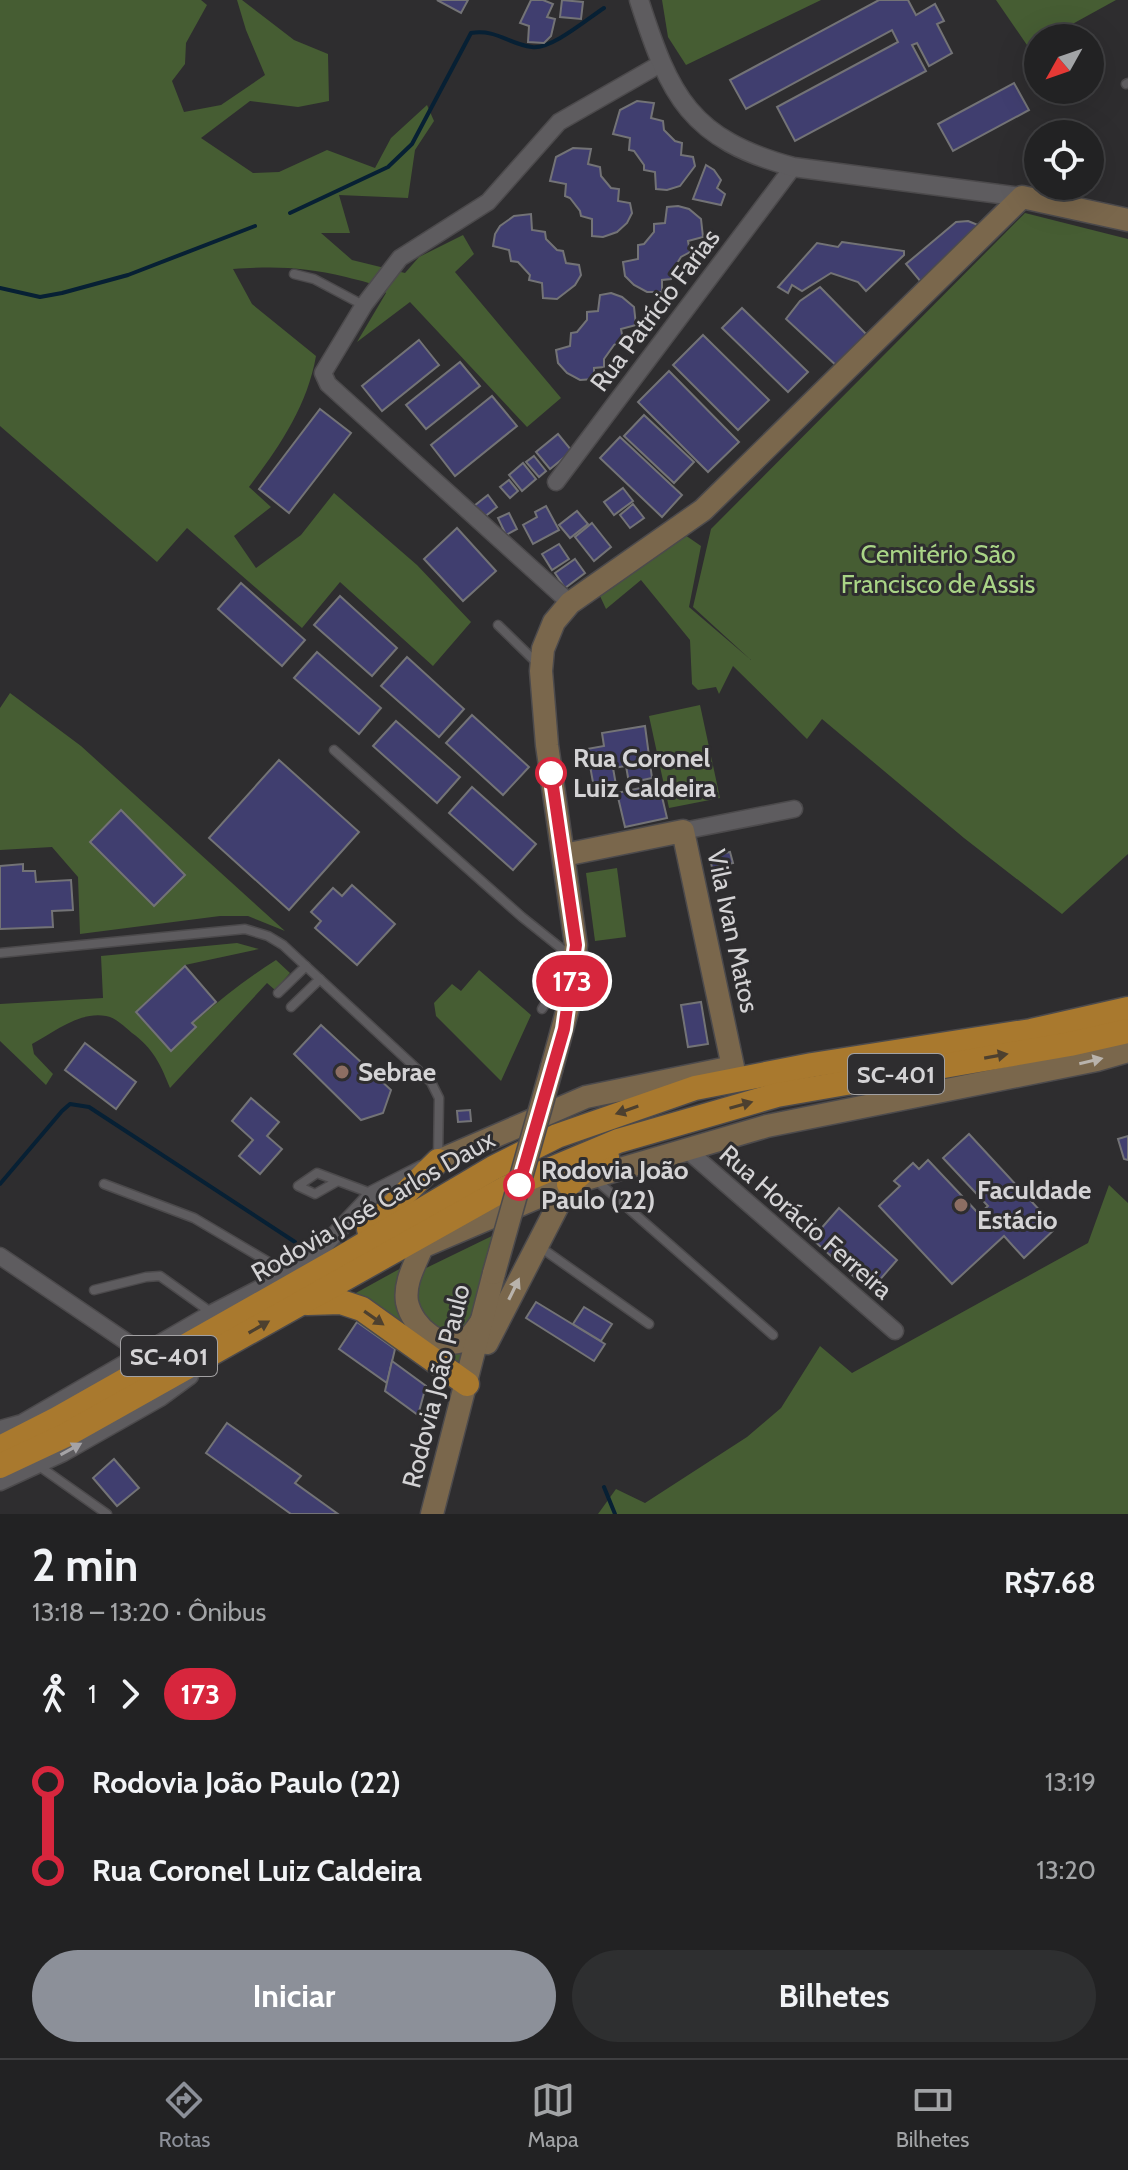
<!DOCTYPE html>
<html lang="pt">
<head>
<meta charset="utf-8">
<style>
  :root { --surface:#222223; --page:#2e2f30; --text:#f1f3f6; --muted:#a2a4a6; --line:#3f3f41; --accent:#8c9099 }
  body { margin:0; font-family:Cabin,sans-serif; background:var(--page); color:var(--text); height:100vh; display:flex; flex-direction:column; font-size:30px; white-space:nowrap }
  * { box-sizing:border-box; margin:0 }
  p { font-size:26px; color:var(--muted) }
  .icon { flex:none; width:44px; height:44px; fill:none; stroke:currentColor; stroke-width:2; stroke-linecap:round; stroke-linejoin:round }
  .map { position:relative; height:1514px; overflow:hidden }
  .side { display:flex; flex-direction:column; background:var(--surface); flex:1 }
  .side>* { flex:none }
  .badge { padding:0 16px; border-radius:26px; font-size:28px; line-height:52px }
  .needle { width:52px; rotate:230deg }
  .fabs { position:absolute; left:1024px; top:24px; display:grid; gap:16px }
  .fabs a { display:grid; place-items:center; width:80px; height:80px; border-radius:50%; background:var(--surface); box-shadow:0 8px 32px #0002,0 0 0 2px var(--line); font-size:40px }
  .map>.badge { position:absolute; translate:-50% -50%; box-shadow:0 0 0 4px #fff }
  .legs { display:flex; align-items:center; gap:12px; height:88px; padding:0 32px; font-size:26px }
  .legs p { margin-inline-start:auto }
  .headline { display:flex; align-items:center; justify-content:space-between; height:136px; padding:0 32px }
  h1 { font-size:44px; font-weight:700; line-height:60px }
  .button { display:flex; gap:16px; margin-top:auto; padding:16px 32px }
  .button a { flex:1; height:92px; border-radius:48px; background:var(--accent); color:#fff; font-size:32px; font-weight:700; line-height:92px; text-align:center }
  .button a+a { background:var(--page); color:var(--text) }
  ul { padding:0 32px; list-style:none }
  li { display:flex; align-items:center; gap:28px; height:88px; font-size:30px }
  li i { display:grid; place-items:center; width:12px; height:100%; margin:0 10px; background:currentColor }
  li i::after { content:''; width:20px; height:20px; margin:-10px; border:6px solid; border-radius:50%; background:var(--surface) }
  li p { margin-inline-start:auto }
  li:first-child i { background:linear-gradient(#0000 50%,currentColor 0) }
  li:last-child i { background:linear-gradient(currentColor 50%,#0000 0) }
  .dock { display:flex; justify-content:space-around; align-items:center; height:112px; border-top:2px solid var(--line); background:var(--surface); font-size:22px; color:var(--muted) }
  .dock a { display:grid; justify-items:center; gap:4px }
  .dock .selected { color:var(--accent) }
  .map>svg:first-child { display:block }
  .green { fill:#465d33 }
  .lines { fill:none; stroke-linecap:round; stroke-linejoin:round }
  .stream { stroke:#072034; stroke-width:4 }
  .building { fill:#403e6f; stroke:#737376; stroke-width:2 }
  .service-casing { stroke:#4c4a4c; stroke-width:11 }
  .minor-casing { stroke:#4c4a4c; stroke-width:19 }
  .tertiary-casing { stroke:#4c4a4c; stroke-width:21 }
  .secondary-casing { stroke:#4c4a4c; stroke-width:25 }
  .trunk-casing { stroke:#4c4a4c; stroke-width:27 }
  .service { stroke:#5e5c5f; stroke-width:8 }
  .minor { stroke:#5e5c5f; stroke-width:16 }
  .tertiary { stroke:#5e5c5f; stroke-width:18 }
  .secondary { stroke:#7a674c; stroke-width:22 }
  .trunk { stroke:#a9792e; stroke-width:24 }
  .secondary-bridge-casing { stroke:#4c4a4c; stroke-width:25; stroke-linecap:butt }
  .secondary-bridge { stroke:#7a674c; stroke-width:22 }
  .oneway { fill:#4d402f }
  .oneway2 { fill:#b9b3ac }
  .oneway3 { fill:#a5a3a6 }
  .line-1-casing { stroke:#fff; stroke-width:18 }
  .line-1 { stroke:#d7263d; stroke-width:12 }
  .stop-1-dot { fill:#fff; stroke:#d7263d; stroke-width:4 }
  .education-dot { fill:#8d6e63; stroke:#2e2d2f; stroke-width:3 }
  .labels { text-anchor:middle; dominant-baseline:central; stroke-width:6; stroke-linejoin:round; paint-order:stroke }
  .shield { fill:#2e2d2f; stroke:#a2a1a3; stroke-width:2 }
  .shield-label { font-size:24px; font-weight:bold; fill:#d4d3d5 }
  .street-label { font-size:26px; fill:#d4d3d5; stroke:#2e2d2f }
  .park-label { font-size:26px; fill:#a9d486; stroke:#2e2d2f }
  .stop-label { font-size:26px; font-weight:bold; fill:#d4d3d5; stroke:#2e2d2f; text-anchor:start }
  .poi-label { font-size:26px; font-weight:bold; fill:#d4d3d5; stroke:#2e2d2f; text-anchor:start }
</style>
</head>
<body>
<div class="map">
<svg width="1128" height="1514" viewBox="0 0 1128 1514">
  <rect width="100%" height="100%" fill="#2e2d2f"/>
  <g class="green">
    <path d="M0,0H201L207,5L186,43L185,64L172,81L184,112L221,105L265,75L246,30L237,0H242L294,40L328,54L329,101L298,107L250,101L201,138L253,173L279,172L327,150L375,168L391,138L427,105L434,121L415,150L408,198L339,195L350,233H321L352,260L405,273L419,257L463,235L474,254L455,272L561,398L527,427L410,302L357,342L386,293C374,282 361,281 346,277C303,267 277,266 233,269L252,304L316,356C307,407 279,447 249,487L271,507L234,536L256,568L301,535L334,493L417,565L471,622L433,666L340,582L302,628L187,528L157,562L0,426Z"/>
    <path d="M662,0H821L686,65L668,37Z"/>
    <path d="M996,0H1116L1047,38H1038V43L1029,48Z"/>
    <path d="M1025,213L1128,239V854L1062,914L964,838L822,719L807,739L733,666L719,694L716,687L698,690L692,684L690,640L641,580L606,609L600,596L685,535L701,546L689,607L751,660L693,607L711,529Z"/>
    <path d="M10,693L81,746L285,931L248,916H220L80,934L78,877L52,847L0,850V708Z"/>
    <path d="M700,705L720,798L669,808L649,716Z"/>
    <path d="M617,868L626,937L595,941L586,873Z"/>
    <path d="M237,943L259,949L185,965L135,1012L171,1051L196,1028L193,1023C220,1000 246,979 276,960L290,973L275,990L267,983L170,1088C161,1065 153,1048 132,1033C125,1027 115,1017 106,1016C80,1011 54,1032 32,1044L34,1054L53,1074L46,1085L0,1041V1004L103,998L101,956Z"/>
    <path d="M479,970L531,1015L501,1081L436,1016L434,1003L452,984L461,991Z"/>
    <path d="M1109,1185L1128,1203V1514H598L616,1489L645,1503L747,1437L781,1408L820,1346L852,1373L1088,1243Z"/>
    <path d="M494,1235L474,1321L464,1332L441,1333C418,1309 412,1303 422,1270Z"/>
    <path d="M403,1267L406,1320L469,1347L461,1368L354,1294Z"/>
  </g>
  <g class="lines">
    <g class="stream">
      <path d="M290,213L388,167L412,144L471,33C497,29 508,44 532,47C551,50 587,19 604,8"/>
      <path d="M0,288L40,297L62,293L128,275L255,226"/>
      <path d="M0,1184L62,1111L70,1104L89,1107L295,1242"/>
      <path d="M604,1487L615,1514"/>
    </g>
  </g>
  <g class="building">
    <path d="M437,0H468L461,13Z"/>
    <path d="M531,0H543L553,4L547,17L555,19L551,36L544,43L528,42L529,26L520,23Z"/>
    <path d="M562,0L583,2L581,19L560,17Z"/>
    <path d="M879,0H908L916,15L935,4L944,21L937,24L952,53L929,66L917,43L912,45L926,71L795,141L777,107L898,42L892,30L746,109L730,80Z"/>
    <path d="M1014,83L1029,110L953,151L938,124Z"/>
    <path d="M637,101L654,103L651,118L663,121L664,130L675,141L682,143L681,155L693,157L695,166L680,186L667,190L656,189L655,172L644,170V165L634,151L629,150L630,138L613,134L620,110Z"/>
    <path d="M573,148L591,149L588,164L600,167L601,176L611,188L619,189L618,201L630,203L632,213L627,223L617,232L603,237L592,236V219L581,216L580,211L570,198L565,196L566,184L550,181L556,157Z"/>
    <path d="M706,165L714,170L721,180L717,188L725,194L721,205L693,199Z"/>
    <path d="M678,206L689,209L701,219L703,237L688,241L690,252L681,257L672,271L671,279L662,280V292H647L634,285L625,276L623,262L638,259V245L644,244L654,232V224L665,223L667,207Z"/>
    <path d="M531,214L532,230L545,232L546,239L557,250L563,251L566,263L579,265L581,275L575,285L557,299L543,298L542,283L529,280L530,275L518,262L511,261L509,250L493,246L495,234L500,226L514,216Z"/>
    <path d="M968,221L978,225L921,282L906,264L956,222Z"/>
    <path d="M842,242L904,251V255L866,291L858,282L831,273L802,291L792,285L788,293L778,287L817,243L838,247Z"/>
    <path d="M820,287L869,337L839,368L786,319L800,301Z"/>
    <path d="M611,293L622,297L634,307L636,325L621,329L623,340L614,345L604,359V367L594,368V379L580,380L567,373L558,363L556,350L570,346L571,333L577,332L587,320V312L598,311L600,295Z"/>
    <path d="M742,308L808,372L788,392L722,328Z"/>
    <path d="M703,335L769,400L738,430L673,365Z"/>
    <path d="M419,340L439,365L382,411L362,386Z"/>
    <path d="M460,362L480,386L426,429L406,405Z"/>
    <path d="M669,371L739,442L708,472L638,402Z"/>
    <path d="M492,396L517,426L455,476L431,445Z"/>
    <path d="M320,409L351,433L289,513L259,489Z"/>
    <path d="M644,415L694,462L674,483L624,436Z"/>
    <path d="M558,434L572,451L550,469L536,452Z"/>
    <path d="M620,437L682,495L662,517L600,458Z"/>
    <path d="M534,456L546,471L539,477L526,462Z"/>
    <path d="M523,463L536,479L522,491L509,475Z"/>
    <path d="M509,480L518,491L510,498L500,487Z"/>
    <path d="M623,488L633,501L614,515L604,502Z"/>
    <path d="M488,495L497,507L483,518L474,506Z"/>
    <path d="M633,504L644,518L630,528L620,515Z"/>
    <path d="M546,506L559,530L533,544L523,525L537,517L535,512Z"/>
    <path d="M577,511L588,524L570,538L559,525Z"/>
    <path d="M509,513L517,529L506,535L498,518Z"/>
    <path d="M592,523L611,547L594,561L575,537Z"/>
    <path d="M457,528L496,571L463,601L424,559Z"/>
    <path d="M559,544L569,559L552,570L542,554Z"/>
    <path d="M575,559L585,573L565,588L555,573Z"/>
    <path d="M241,583L305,640L282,666L218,609Z"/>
    <path d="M340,596L397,648L372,676L314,625Z"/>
    <path d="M317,652L381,708L359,734L294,678Z"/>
    <path d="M407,657L464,709L439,737L381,686Z"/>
    <path d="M472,715L529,767L503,795L446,743Z"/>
    <path d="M396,721L460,777L437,803L373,746Z"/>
    <path d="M645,726L652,778L629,783L626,766L613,768L616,785L594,788L587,749L604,746L602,733Z"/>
    <path d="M279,760L359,832L289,910L209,838Z"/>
    <path d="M659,784L667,818L625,827L617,793Z"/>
    <path d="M472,787L536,844L513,870L449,813Z"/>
    <path d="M121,810L185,875L154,906L90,842Z"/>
    <path d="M730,852L733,863L712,868L710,856Z"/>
    <path d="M23,864V871H35L36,882L71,880L73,910L52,911L53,927L0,929V866Z"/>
    <path d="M352,885L395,924L357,965L315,928L321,921L311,912L333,888L342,896Z"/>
    <path d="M185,966L216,1002L192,1023L196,1027L171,1051L136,1012Z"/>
    <path d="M701,1002L708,1044L688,1047L681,1005Z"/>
    <path d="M321,1025L391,1090L383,1113L361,1120L294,1054Z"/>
    <path d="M85,1043L136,1082L116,1109L65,1070Z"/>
    <path d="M251,1098L279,1122L267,1136L282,1149L260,1174L239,1156L253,1140L232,1121Z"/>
    <path d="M470,1110L471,1121L458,1122L457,1111Z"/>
    <path d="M969,1134L1056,1228L1024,1258L1004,1236L952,1284L879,1206L900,1186L894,1181L913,1163L919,1169L928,1160L979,1214L988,1206L943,1158Z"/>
    <path d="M1128,1136V1160L1124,1159L1118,1139Z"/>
    <path d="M839,1208L897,1260L870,1291L812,1239Z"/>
    <path d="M536,1302L605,1344L594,1361L526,1318Z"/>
    <path d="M584,1307L612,1324L601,1341L573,1324Z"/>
    <path d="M357,1322L395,1349L387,1383L339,1349Z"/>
    <path d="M392,1361L426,1386L418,1415L385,1391Z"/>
    <path d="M227,1423L301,1476L295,1483L338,1514H291L206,1453Z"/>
    <path d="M114,1459L139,1488L117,1506L93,1478Z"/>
  </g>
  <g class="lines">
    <defs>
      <g id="service">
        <path d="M1126,84L1128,83"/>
        <path d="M294,274L314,279L363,305"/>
        <path d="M498,625L537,663"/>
        <path d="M334,750L522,917L572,957"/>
        <path d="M0,953L245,929L268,936L283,945L431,1082L439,1098L438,1158"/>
        <path d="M278,993L306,966"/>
        <path d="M291,1007L320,979"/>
        <path d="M542,1009L566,970"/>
        <path d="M596,1180L773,1335"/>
        <path d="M336,1182L315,1194L298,1186L317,1173L373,1194"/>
        <path d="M104,1184L194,1218L287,1273"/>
        <path d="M540,1247L649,1324"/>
        <path d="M94,1290L146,1277L160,1276L212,1313"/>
        <path d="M39,1466L107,1514"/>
      </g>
      <g id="minor">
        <path d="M556,482L793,167"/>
        <path d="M570,603L328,384L323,373L364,305L400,258L488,202L559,122L662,63"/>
        <path d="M683,831L794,809"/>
        <path d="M686,1149L895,1331"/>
        <path d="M0,1256L143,1353"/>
        <path d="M0,1429L22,1423L212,1313L297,1269L311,1260L373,1194L422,1169"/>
        <path d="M0,1482L63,1453L160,1398L190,1376"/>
      </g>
      <path id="tertiary" d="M639,0C670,97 690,139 793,167L1022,197"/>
      <g id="secondary">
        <path d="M552,1067L568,1008L576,945L547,745L541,671L543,649L554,622L570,603L703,510L1022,197L1128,220"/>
        <path d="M438,1161L586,1097L733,1067L683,831L564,855"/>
        <path d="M484,1317C480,1324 475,1332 469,1337C444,1355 412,1327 407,1302C404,1282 415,1265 422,1247L569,1184L767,1126L1097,1060L1128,1051"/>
        <path d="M487,1343L569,1184"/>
        <path d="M432,1514L494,1273"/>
      </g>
      <g id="trunk">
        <path d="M569,1184L587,1168L607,1157"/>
        <path d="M369,1229L438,1161"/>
        <path d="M307,1303L341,1302L362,1309L467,1384"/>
        <path d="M0,1448L57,1419L336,1261L493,1168L557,1136L695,1088L812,1065L1031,1031L1128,1009"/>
        <path d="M0,1466L66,1435L506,1188L618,1141L777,1095L1070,1044L1128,1031"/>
      </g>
    </defs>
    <use href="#service" class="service-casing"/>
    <use href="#minor" class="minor-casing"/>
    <use href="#tertiary" class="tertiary-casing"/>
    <use href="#secondary" class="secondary-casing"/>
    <use href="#trunk" class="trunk-casing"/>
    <use href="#service" class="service"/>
    <use href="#minor" class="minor"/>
    <use href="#tertiary" class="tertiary"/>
    <use href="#secondary" class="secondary"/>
    <use href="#trunk" class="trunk"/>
    <defs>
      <path id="secondary-bridge" d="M494,1273L552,1067"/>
    </defs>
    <use href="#secondary-bridge" class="secondary-bridge-casing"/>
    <use href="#secondary-bridge" class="secondary-bridge"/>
  </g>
  <defs><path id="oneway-solid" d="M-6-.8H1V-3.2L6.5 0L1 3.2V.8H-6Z" transform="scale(2)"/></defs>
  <g class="oneway">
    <use href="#oneway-solid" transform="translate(996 1056) rotate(-10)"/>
    <use href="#oneway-solid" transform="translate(741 1105) rotate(-16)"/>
    <use href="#oneway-solid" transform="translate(627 1110) rotate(161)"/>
    <use href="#oneway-solid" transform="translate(374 1318) rotate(35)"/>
    <use href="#oneway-solid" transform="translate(259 1327) rotate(-30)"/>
  </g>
  <g class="oneway2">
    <use href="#oneway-solid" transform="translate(1091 1061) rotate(-13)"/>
    <use href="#oneway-solid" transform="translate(514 1289) rotate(-64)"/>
  </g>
  <use class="oneway3" href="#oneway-solid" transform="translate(71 1449) rotate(-29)"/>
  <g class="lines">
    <defs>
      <path id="line-1" d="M519,1185L564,1029L576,945L551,773"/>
    </defs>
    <use href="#line-1" class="line-1-casing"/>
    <use href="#line-1" class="line-1"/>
  </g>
  <g class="stop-1-dot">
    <circle cx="551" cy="773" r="14"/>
    <circle cx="519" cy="1185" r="14"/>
  </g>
  <g class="education-dot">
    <circle cx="342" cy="1072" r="8"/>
    <circle cx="961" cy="1205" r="8"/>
  </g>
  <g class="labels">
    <g class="shield">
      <rect x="848" y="1054" width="96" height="40" rx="6"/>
      <rect x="121" y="1336" width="96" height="40" rx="6"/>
    </g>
    <g class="shield-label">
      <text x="896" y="1074">SC-401</text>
      <text x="169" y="1356">SC-401</text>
    </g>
    <g class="street-label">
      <text transform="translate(655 310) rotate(-53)">Rua Patrício Farias</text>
      <text transform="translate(733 931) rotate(78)">Vila Ivan Matos</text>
      <text transform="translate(373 1206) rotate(-30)">Rodovia José Carlos Daux</text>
      <text transform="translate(806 1222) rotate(41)">Rua Horácio Ferreira</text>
      <text transform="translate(436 1386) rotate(-76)">Rodovia João Paulo</text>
    </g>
    <g class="park-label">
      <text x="938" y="554">Cemitério São<tspan x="938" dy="30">Francisco de Assis</tspan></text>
    </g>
    <g class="stop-label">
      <text x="573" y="758">Rua Coronel<tspan x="573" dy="30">Luiz Caldeira</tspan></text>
      <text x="541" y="1170">Rodovia João<tspan x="541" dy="30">Paulo (22)</tspan></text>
    </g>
    <g class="poi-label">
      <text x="358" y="1072">Sebrae</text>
      <text x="977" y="1190">Faculdade<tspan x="977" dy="30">Estácio</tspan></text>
    </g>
  </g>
</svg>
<div class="fabs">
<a><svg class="needle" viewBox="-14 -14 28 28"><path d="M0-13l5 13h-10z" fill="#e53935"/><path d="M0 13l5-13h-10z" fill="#a2a4a6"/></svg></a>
<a><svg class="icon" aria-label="locate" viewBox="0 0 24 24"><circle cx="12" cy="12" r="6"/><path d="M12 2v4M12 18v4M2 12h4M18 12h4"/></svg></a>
</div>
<b class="badge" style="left:572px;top:981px;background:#d7263d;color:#fff">173</b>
</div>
<section class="side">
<div class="headline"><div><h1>2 min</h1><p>13:18 – 13:20 · Ônibus</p></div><b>R$7.68</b></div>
<div class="legs"><svg class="icon" aria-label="walk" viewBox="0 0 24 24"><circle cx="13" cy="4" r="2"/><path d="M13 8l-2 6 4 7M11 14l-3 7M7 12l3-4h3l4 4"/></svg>1<svg class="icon" aria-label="forward" viewBox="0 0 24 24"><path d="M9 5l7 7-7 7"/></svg><b class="badge" style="background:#d7263d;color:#fff">173</b></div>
<ul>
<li><i style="color:#d7263d"></i><b>Rodovia João Paulo (22)</b><p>13:19</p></li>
<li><i style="color:#d7263d"></i><b>Rua Coronel Luiz Caldeira</b><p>13:20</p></li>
</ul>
<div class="button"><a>Iniciar</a><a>Bilhetes</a></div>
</section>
<nav class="dock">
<a class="selected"><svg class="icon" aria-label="directions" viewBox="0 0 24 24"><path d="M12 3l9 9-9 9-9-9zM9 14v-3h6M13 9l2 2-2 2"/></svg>Rotas</a>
<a><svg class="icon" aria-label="map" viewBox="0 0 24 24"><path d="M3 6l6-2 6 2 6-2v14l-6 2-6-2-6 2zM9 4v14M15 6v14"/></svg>Mapa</a>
<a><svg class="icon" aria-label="tickets" viewBox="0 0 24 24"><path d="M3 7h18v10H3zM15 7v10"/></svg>Bilhetes</a>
</nav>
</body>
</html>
